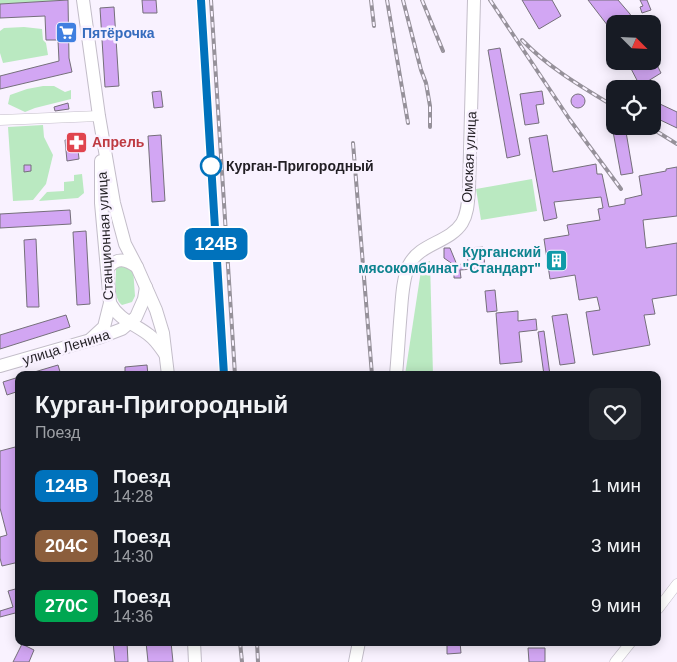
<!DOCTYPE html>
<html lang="ru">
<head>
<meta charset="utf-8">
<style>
  :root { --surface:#171b24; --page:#20242c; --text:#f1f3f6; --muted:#9ea1a6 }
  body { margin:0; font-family:Arial,sans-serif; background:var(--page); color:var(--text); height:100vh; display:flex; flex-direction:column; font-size:19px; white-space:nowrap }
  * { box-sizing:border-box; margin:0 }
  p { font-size:16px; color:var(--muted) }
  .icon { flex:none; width:28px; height:28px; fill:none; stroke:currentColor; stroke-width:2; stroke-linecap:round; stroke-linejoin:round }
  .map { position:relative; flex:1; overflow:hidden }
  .details { position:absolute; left:15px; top:371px; width:646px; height:275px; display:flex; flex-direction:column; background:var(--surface); border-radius:10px; box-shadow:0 2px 12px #0003 }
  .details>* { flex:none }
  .badge { padding:0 10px; border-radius:8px; font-size:18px; line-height:32px }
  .needle { width:32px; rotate:114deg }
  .fabs { position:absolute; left:606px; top:15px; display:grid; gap:10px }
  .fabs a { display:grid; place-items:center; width:55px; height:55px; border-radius:10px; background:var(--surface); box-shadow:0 2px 12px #0003; font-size:25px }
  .map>.badge { position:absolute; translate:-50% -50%; box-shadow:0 0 0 2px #fff }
  .round { display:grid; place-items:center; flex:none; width:52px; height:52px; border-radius:10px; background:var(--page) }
  .overview { display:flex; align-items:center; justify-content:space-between; height:85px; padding:0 20px }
  h1 { font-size:24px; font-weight:800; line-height:38px }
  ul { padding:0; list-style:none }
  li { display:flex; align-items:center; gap:15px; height:60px; padding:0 20px }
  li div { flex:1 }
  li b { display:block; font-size:19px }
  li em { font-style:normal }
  li .badge { min-width:55px; font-weight:700; text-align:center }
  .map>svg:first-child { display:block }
  .green { fill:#bae9c1 }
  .building { fill:#d2a6f3; stroke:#756f7a }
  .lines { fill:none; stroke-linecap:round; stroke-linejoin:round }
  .minor-casing { stroke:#c3bdc9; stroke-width:11 }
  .major-casing { stroke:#c3bdc9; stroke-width:14 }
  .minor { stroke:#fff; stroke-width:10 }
  .major { stroke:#fff; stroke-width:12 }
  .rail-casing { stroke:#96919a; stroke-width:4 }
  .rail { stroke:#f9f2ff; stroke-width:2; stroke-dasharray:5.5; stroke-linecap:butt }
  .line-casing { stroke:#fff; stroke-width:11 }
  .line { stroke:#0072bc; stroke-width:8 }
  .stop-dot { fill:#fff; stroke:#0072bc; stroke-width:2.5 }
  .labels { text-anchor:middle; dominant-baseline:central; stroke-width:5; stroke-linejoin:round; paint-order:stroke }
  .shop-label { font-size:14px; font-weight:bold; fill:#366cbe; stroke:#f9f2ff; text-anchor:start }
  .health-label { font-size:14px; font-weight:bold; fill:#be3a42; stroke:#f9f2ff; text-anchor:start }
  .street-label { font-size:14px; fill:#221f24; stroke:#f9f2ff }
  .stop-label { font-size:14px; font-weight:bold; fill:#221f24; stroke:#f9f2ff; text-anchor:start }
  .culture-label { font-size:14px; font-weight:bold; fill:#0d838f; stroke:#f9f2ff; text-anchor:end }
</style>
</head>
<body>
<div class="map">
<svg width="677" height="662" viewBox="0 0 677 662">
  <rect width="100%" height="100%" fill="#f9f2ff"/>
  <g class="green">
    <path d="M0,0H68L0,4Z"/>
    <path d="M24,27L42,29L43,40L46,43L48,55L3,63L0,53V31L4,28Z"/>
    <path d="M43,86H54L65,92L71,90V99L35,108L25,112L8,104L10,95L27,89Z"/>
    <path d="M43,125L44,137L53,155L46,184L33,200L13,201L8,127Z"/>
    <path d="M82,174L84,193L78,198L39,201L47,192L64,191V182L74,181V175Z"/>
    <path d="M532,179L537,211L481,220L476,189Z"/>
    <path d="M430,261L433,375H405L422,264Z"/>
    <path d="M117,266L133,268L135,296L132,302L122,305C113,298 116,280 116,269Z"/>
  </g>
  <g class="building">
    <path d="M68,0L69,58L72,72L0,89V76L59,61L58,40H46L45,16L0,18V4Z"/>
    <path d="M142,0H156L157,13H143Z"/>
    <path d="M522,0H552L561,16L539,29Z"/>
    <path d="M588,0H618L630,14L635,24H615V39L608,26Z"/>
    <path d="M640,0H647L651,10L642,13L640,7L643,6Z"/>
    <path d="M114,7L119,86L105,87L100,8Z"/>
    <path d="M500,48L520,155L507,158L488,50Z"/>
    <path d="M627,61H655L661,73L640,86Z"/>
    <path d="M161,91L163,107L154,108L152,92Z"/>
    <path d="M542,91L544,104L536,105L539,123L525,125L520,94Z"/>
    <circle cx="578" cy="101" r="7"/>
    <path d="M68,103L69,109L55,111L54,107Z"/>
    <path d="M660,104L677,112V128L654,117Z"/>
    <path d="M612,126H625L633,173L621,175Z"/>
    <path d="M161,135L165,201L152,202L148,136Z"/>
    <path d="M547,135L553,172L596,164L597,174H602L609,207L625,204V199L642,195L639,176L666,171V169L677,167V216L643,220L646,248L677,243V295L652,299L655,314L644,315L650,345L593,355L586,312L600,310L597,297L579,300L575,275L550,279L544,239L569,235L567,225L600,220L598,209L603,208L601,197L554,202L557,218L544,221L529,138Z"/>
    <path d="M77,139L79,159L67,161L65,140Z"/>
    <path d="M24,165H31V171L24,172Z"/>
    <path d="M70,210L71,224L0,228V214Z"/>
    <path d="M86,231L90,304L77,305L73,232Z"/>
    <path d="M36,239L39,307H27L24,240Z"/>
    <path d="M483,247L485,268L460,270L461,278H454V265L444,258V248H450L457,265L468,263L466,248Z"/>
    <path d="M495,290L497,311L487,312L485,291Z"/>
    <path d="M518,311V321L536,319L537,330L519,332L522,362L500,364L496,313Z"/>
    <path d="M567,314L575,363L560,365L552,316Z"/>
    <path d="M66,315L70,327L0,349V335Z"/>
    <path d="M544,331L550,375H544L538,332Z"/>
    <path d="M58,365L61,375H31V373Z"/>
    <path d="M147,365L148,375H125V367Z"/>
    <path d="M19,377V391L7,395L3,382Z"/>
    <path d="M19,446V562L2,566L0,558V537L7,535L0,508V451Z"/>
    <path d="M19,588V612L0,617V611L13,607L8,591Z"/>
    <path d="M113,642H127L128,662H115Z"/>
    <path d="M146,642H171L173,662H148Z"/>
    <path d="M447,642H460L461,653L447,654Z"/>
    <path d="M22,644L34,650L29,662H13Z"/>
    <path d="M528,648H545V662H529Z"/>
  </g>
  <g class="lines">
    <defs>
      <g id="minor">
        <path d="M0,120L99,116"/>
        <path d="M658,609L677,584"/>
        <path d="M615,662L631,642"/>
      </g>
      <g id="major">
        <path d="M83,0L99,116L114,203L125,244L137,267L156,310L163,333L168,375"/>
        <path d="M108,268C117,257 126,259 137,267"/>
        <path d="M110,303C119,320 135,324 149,335C156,340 160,347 165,354"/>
        <path d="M91,339L104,327L110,303L101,203V161"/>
        <path d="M0,366L101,337L122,329L136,317L144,299L146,287"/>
        <path d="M396,375C398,353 399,332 401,310C402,296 403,278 409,265C420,243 449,243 462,223C468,213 468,201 469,189L474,0"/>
        <path d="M194,642L195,662"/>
        <path d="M355,662L359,642"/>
      </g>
    </defs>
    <use href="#minor" class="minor-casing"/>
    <use href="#major" class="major-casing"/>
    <use href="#minor" class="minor"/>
    <use href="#major" class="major"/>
    <defs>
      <g id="rail">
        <path d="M201,0L224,375"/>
        <path d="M211,0L235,375"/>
        <path d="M371,0L374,26"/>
        <path d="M387,0L408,123"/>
        <path d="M403,0L421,70L426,83L430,106V127"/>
        <path d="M422,0L443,51"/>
        <path d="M490,0L570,120L621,189"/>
        <path d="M522,40C549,68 582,87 615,107"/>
        <path d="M648,126L677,144"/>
        <path d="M353,143L372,375"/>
        <path d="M240,642L242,662"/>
        <path d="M257,642L258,662"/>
      </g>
    </defs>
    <use href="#rail" class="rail-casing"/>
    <use href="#rail" class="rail"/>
  </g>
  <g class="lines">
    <defs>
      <path id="line" d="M201,0L224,375"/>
    </defs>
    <use href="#line" class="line-casing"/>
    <use href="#line" class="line"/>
  </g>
  <defs>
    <symbol id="supermarket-square" viewBox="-11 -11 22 22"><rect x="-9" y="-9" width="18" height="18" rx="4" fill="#3f7fe0" stroke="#f9f2ff"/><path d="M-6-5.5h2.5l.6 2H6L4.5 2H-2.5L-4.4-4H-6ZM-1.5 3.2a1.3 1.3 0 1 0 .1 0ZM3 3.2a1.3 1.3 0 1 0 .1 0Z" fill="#fff"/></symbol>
    <symbol id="pharmacy-square" viewBox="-11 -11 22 22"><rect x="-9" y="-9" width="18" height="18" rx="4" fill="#e0444e" stroke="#f9f2ff"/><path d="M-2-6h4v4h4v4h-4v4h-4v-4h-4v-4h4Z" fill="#fff"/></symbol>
    <symbol id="building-square" viewBox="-11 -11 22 22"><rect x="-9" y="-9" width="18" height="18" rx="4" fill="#0f9aa8" stroke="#f9f2ff"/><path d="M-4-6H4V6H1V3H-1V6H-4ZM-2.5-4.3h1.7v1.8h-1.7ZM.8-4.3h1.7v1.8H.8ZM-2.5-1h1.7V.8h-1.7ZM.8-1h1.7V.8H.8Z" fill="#fff"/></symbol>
  </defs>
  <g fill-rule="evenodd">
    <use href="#supermarket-square" x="54" y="20" width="25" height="25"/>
    <use href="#pharmacy-square" x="64" y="130" width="25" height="25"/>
    <use href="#building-square" x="544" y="248" width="25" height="25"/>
  </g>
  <circle class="stop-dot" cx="211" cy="166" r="10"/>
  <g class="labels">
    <g class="shop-label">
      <text x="82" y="33">Пятёрочка</text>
    </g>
    <g class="health-label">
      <text x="92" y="142">Апрель</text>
    </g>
    <g class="street-label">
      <text transform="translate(469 157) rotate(-87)">Омская улица</text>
      <text transform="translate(105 236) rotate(-93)">Станционная улица</text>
      <text transform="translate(66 347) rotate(-17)">улица Ленина</text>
    </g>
    <g class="stop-label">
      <text x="226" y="166">Курган-Пригородный</text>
    </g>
    <g class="culture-label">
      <text x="541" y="252">Курганский<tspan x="541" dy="16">мясокомбинат "Стандарт"</tspan></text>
    </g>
  </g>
</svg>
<div class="fabs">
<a><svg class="needle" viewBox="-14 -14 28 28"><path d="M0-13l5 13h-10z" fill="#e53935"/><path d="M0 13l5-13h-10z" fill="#9ea1a6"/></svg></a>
<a><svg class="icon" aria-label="locate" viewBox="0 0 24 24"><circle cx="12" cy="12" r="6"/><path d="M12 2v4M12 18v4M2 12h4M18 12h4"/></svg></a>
</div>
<b class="badge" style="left:216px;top:244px;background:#0072bc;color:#fff">124В</b>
<section class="details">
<div class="overview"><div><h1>Курган-Пригородный</h1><p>Поезд</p></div><a class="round"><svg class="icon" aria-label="heart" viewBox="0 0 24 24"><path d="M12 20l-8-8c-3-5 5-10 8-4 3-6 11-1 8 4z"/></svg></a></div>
<ul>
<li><span class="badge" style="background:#0072bc;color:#fff">124В</span><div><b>Поезд</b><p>14:28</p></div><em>1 мин</em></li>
<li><span class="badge" style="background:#8b5e3c;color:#fff">204С</span><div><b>Поезд</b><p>14:30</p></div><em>3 мин</em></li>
<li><span class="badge" style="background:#00a651;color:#fff">270С</span><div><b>Поезд</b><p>14:36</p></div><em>9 мин</em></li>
</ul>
</section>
</div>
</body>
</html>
